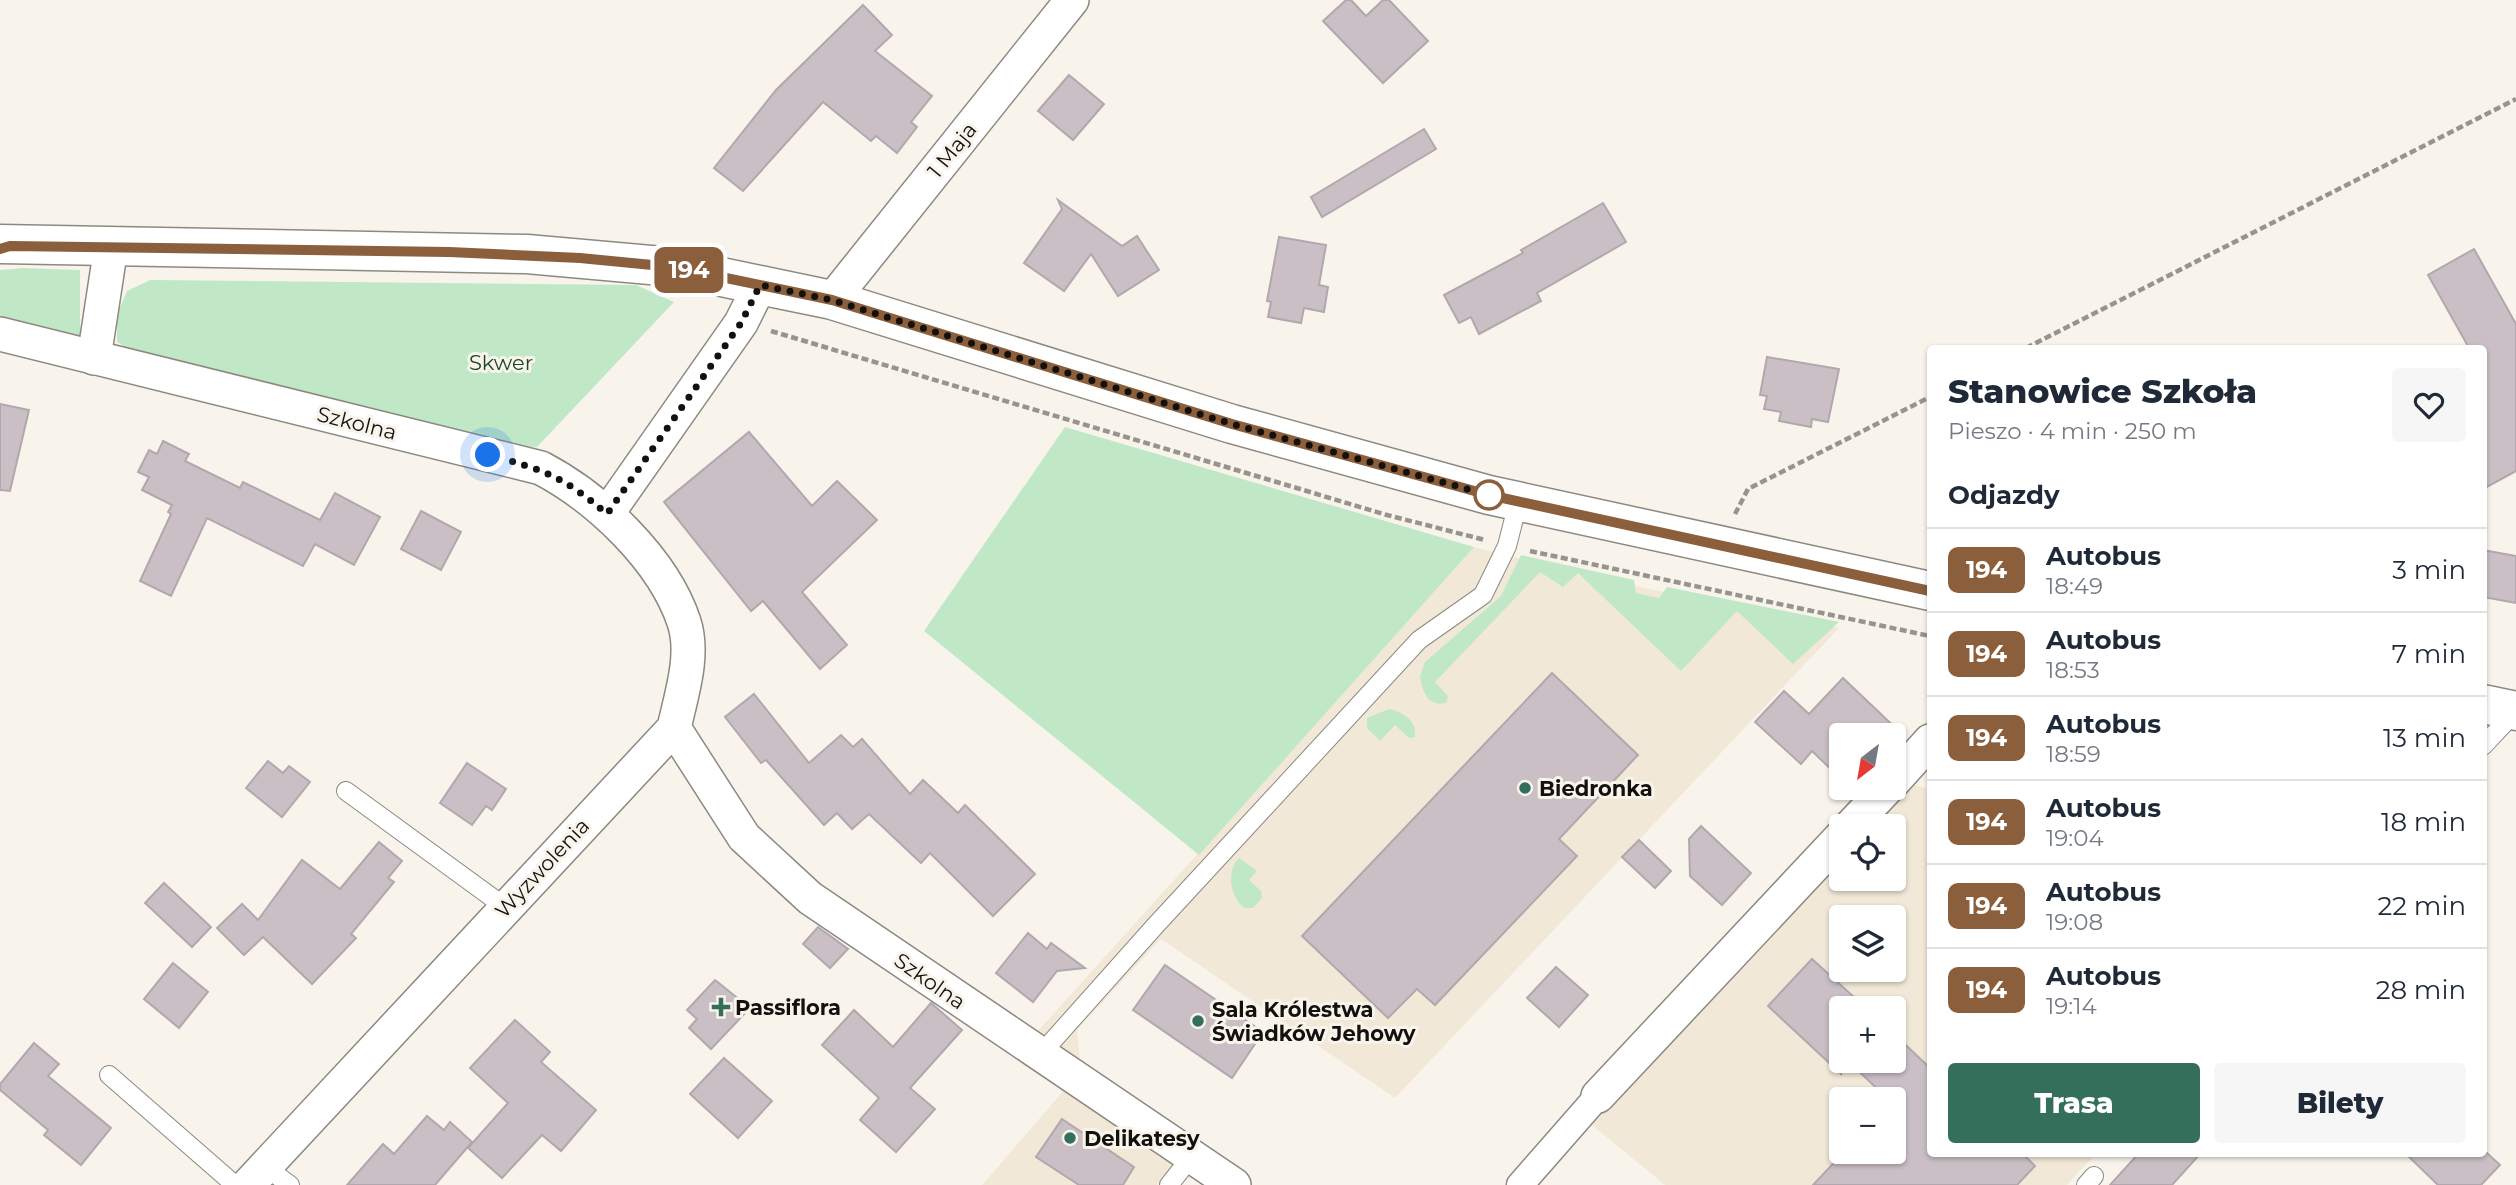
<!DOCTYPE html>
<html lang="pl">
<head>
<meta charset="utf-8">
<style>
  :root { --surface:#fff; --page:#f6f6f7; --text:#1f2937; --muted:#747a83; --line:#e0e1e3; --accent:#336f5b }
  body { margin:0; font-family:Montserrat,sans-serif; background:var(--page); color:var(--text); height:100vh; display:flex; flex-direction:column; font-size:26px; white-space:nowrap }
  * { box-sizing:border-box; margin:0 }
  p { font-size:23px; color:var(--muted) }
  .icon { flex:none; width:38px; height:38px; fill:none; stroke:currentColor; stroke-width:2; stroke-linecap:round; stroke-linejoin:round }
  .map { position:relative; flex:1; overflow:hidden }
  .panel { position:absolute; left:1927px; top:345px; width:560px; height:812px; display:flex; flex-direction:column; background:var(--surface); border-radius:7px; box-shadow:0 2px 5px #0004 }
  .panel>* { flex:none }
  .badge { padding:0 14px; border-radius:10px; font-size:24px; line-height:46px }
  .needle { width:46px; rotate:211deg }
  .controls { position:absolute; left:1829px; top:723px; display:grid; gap:14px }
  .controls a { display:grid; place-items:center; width:77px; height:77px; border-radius:7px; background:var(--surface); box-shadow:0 2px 5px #0004; font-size:35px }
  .you { position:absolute; width:35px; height:35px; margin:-18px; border:5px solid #fff; border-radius:50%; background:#1a73e8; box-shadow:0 0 0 10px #1a73e833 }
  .map>.badge { position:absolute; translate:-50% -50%; box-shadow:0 0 0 4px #fff }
  h2 { padding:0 21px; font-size:26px; line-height:63px }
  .round { display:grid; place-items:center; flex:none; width:74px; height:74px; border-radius:7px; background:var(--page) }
  .headline { display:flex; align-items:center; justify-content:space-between; height:119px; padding:0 21px }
  h1 { font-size:33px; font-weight:800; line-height:52px }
  .primary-button { display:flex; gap:14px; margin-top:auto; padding:14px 21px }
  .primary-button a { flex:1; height:80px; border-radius:7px; background:var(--accent); color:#fff; font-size:28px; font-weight:800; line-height:80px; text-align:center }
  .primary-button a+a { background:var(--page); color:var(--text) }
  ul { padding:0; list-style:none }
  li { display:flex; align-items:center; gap:21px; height:84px; padding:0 21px; border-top:2px solid var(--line) }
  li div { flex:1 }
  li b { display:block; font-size:26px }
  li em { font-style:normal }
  li .badge { min-width:77px; font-weight:700; text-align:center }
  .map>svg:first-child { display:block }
  .built { fill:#f1e8d8; fill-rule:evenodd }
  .green { fill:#c0e8c6 }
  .building { fill:#c9bfc5; stroke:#b1a8ae; stroke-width:2 }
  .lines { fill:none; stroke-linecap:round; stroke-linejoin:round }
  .service-casing { stroke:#8d8981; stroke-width:20 }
  .pedestrian-casing { stroke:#8d8981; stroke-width:29 }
  .minor-casing { stroke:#8d8981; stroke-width:36 }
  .secondary-casing { stroke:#8d8981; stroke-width:41 }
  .path { stroke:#97938d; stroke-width:4.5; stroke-dasharray:7 3.5; stroke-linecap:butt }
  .service { stroke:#fff; stroke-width:18 }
  .pedestrian { stroke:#fff; stroke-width:26 }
  .minor { stroke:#fff; stroke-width:33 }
  .secondary { stroke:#fff; stroke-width:38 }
  .line-casing { stroke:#fff; stroke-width:16 }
  .line { stroke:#8b5e3c; stroke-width:10 }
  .walk { stroke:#12110e; stroke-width:7; stroke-dasharray:0 12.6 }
  .stop-dot { fill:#fff; stroke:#8b5e3c; stroke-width:3.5 }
  .poi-dot { fill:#336f5b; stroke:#f9f4eb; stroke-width:2.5 }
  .labels { text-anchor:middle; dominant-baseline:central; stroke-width:6; stroke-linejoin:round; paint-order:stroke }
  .street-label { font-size:21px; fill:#12110e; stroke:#f9f4eb }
  .park-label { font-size:21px; fill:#184725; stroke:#f9f4eb }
  .poi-label { font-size:21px; font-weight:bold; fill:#12110e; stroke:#f9f4eb; text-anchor:start }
</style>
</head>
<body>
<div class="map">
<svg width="2516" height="1185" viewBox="0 0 2516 1185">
  <rect width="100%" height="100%" fill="#f9f4eb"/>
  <g class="built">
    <path d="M1474,547L1607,580L1839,628L1395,1098L1161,939L1077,1030L1080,1061L1037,1032Z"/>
    <path d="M1908,783L1930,789V1153H2096L2067,1185H1665L1587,1121L1841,853V878H1894V826H1867ZM1841,917H1894V970H1841ZM1841,1008H1894V1060H1841ZM1841,1099H1894V1152H1841Z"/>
    <path d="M1066,1088L1178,1160L1157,1185H982Z"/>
  </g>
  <g class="green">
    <path d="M23,268L80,270V336L31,332L0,325V270Z"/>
    <path d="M150,280L636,285L674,302L537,447L513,446L139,355L117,342V315L127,291Z"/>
    <path d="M1065,427L1474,547L1199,855L924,631Z"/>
    <path d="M1521,555L1634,580L1636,593L1659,598L1667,587L1839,622L1793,664L1737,611L1681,671L1578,573L1563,587L1540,572L1435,682L1448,696L1446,703C1428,707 1422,691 1420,676L1425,662L1501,596Z"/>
    <path d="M1389,709C1403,712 1417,720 1415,737L1409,738L1395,725L1380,741L1367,728V718Z"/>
    <path d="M1239,858L1257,871L1249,880L1261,891L1262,898L1253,908H1244C1230,896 1226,871 1239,858Z"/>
  </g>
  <g class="building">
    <path d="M1346,0H1351L1366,16L1383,0H1389L1428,41L1383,83L1323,21Z"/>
    <path d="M863,5L892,35L875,51L932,96L911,122L917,127L897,153L876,136L871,141L823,102L743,191L714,168L776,90Z"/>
    <path d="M1069,75L1104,104L1073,140L1038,111Z"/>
    <path d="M1424,129L1436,149L1322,217L1311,197Z"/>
    <path d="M1058,200L1122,246L1137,236L1159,270L1118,296L1091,254L1064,291L1024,263L1062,209Z"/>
    <path d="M1603,203L1626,242L1537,293L1541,301L1479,334L1471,317L1459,323L1444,295L1523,253L1521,250Z"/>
    <path d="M1279,237L1326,245L1319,285L1328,287L1324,312L1304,308L1301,323L1268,317L1271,302L1267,301Z"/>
    <path d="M2474,249L2516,324V471L2483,489V348H2469L2428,275Z"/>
    <path d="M1767,357L1839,369L1828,422L1812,419L1811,427L1779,421L1781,412L1764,409L1767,396L1760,395Z"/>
    <path d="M0,404L29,410L10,491L0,490Z"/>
    <path d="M749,432L812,506L837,481L877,520L802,592L847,645L820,669L763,601L751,611L664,502Z"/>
    <path d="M163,441L189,454L185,461L240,488L243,482L320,520L335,493L380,517L354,565L315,544L303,566L207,518L171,596L140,581L171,514L168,512L172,505L142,490L149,477L138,472L149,450L157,454Z"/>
    <path d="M421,511L461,532L441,570L401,549Z"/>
    <path d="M2483,550L2516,556V603L2483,597Z"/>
    <path d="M1552,673L1638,755L1559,839L1577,856L1516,920L1435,1005L1417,989L1388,1018L1302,936Z"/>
    <path d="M1843,678L1903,735H1841V779L1812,751L1801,764L1755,722L1784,691L1809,714Z"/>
    <path d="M754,694L809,763L841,735L853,747L862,739L910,794L923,780L958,813L965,805L1035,874L993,916L930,853L921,863L869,814L852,829L837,813L824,825L766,760L761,763L725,717Z"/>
    <path d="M268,761L283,773L289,766L310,782L282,817L246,788Z"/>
    <path d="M467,763L506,789L492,810L486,806L472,825L440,803Z"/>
    <path d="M1701,826L1751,873L1722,905L1690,876L1689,839Z"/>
    <path d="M1639,840L1671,871L1655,888L1622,857Z"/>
    <path d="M379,842L402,861L388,878L394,882L351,934L356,938L312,984L263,937L244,955L217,928L242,904L258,920L302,860L340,889Z"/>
    <path d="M164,883L211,927L192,947L145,903Z"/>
    <path d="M818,927L848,949L830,968L803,944Z"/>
    <path d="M1028,933L1047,949L1051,943L1085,968L1057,971L1033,1002L996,973Z"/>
    <path d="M1812,959L1866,1008H1841V1074L1768,1006Z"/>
    <path d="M173,963L208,992L179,1028L144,999Z"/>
    <path d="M1165,965L1263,1032L1232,1078L1133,1010Z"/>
    <path d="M1556,967L1588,995L1559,1027L1527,998Z"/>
    <path d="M715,980L750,1008L711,1049L689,1028L697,1019L687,1010Z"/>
    <path d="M931,1003L962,1030L910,1088L935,1109L896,1152L860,1120L879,1098L822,1045L854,1010L893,1047Z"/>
    <path d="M515,1020L550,1052L541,1062L596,1110L561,1151L542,1135L502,1178L468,1148L508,1103L470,1068Z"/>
    <path d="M1894,1034L1930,1068V1153H2022L2035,1166L2017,1185H1813L1844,1152H1894V1099H1888L1847,1060H1894Z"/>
    <path d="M34,1043L59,1064L48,1076L111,1128L81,1165L44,1135L48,1130L0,1090V1084Z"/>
    <path d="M724,1058L772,1101L738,1138L690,1094Z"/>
    <path d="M427,1116L444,1130L450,1122L472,1142L435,1185H347L383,1144L394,1154Z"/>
    <path d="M1062,1119L1134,1167L1123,1185H1079L1036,1157Z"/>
    <path d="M2139,1153H2201L2172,1185H2110Z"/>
    <path d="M2405,1153H2487L2500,1165L2481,1185H2438Z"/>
  </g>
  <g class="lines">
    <defs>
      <g id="service">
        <path d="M2483,746L2516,711"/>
        <path d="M346,791L505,907"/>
        <path d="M1039,1056L1155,926L1419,640L1483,595L1507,546L1518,503"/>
        <path d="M109,1075L235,1185"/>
        <path d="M264,1166L290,1185"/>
        <path d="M1169,1185L1191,1157"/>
        <path d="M2086,1185L2094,1176"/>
      </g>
      <path id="pedestrian" d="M1520,1185L1598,1096"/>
      <g id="minor">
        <path d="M832,300L1072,0"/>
        <path d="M0,334L541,468C598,498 663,559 684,622C695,655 681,696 674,728L248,1185"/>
        <path d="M94,358L111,247"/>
        <path d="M607,514L741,323L760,285"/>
        <path d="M674,728L744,837L810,898L1234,1185"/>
        <path d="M1894,781L1930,741"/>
        <path d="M1851,826L1887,788"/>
        <path d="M1598,1096L1841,837"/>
      </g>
      <g id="secondary">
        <path d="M0,244L527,254L673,267L832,300L1232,424L1489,495L1930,591"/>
        <path d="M2483,704L2516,711"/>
      </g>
    </defs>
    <use href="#service" class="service-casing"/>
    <use href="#pedestrian" class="pedestrian-casing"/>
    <use href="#minor" class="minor-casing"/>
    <use href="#secondary" class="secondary-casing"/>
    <g class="path">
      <path d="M771,331L1387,515L1485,540"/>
      <path d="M2026,348L2516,99"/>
      <path d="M1735,514L1748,489L1930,397"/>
      <path d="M1530,551L1930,636"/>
    </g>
    <use href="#service" class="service"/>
    <use href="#pedestrian" class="pedestrian"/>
    <use href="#minor" class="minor"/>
    <use href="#secondary" class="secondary"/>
  </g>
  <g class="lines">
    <defs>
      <path id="line" d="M0,249L10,246L449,252L580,258L673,267L832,300L1232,424L1489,495L1930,591"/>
    </defs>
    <use href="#line" class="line-casing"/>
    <use href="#line" class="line"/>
    <path class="walk" d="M488,455C543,469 564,477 607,514L741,323L760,285L832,300L1232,424L1489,495"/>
  </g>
  <circle class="stop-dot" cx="1489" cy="495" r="14"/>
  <g class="poi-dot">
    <circle cx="1525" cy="788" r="7"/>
    <path d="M717.5 996.5h7v7h7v7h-7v7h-7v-7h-7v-7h7z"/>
    <circle cx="1198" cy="1021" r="7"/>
    <circle cx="1070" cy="1138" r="7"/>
  </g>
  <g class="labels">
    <g class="street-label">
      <text transform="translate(952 150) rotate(-51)">1 Maja</text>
      <text transform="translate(357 423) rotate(14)">Szkolna</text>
      <text transform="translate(542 868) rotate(-47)">Wyzwolenia</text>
      <text transform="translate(930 981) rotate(35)">Szkolna</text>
    </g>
    <g class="park-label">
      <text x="501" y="362">Skwer</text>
    </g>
    <g class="poi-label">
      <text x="1539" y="788">Biedronka</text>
      <text x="735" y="1007">Passiflora</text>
      <text x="1212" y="1009">Sala Królestwa<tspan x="1212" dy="24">Świadków Jehowy</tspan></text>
      <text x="1084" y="1138">Delikatesy</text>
    </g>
  </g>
</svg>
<div class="controls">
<a><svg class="needle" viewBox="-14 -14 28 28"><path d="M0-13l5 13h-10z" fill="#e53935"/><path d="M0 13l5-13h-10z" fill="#747a83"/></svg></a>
<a><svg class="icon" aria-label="locate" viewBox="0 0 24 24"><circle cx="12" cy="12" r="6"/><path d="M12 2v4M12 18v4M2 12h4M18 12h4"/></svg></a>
<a><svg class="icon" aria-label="layers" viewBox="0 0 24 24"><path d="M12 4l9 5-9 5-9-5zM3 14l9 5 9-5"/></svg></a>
<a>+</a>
<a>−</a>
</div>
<div class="you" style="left:488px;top:455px"></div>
<b class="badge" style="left:689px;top:270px;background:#8b5e3c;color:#fff">194</b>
<section class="panel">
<div class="headline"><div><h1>Stanowice Szkoła</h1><p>Pieszo · 4 min · 250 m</p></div><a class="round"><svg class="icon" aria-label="heart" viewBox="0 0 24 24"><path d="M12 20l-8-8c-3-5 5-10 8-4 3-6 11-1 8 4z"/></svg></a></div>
<h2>Odjazdy</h2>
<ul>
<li><span class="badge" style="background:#8b5e3c;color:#fff">194</span><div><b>Autobus</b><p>18:49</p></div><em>3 min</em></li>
<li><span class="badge" style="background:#8b5e3c;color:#fff">194</span><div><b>Autobus</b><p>18:53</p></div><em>7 min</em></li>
<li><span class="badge" style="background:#8b5e3c;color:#fff">194</span><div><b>Autobus</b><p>18:59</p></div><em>13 min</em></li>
<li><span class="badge" style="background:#8b5e3c;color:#fff">194</span><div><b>Autobus</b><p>19:04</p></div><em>18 min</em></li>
<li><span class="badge" style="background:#8b5e3c;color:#fff">194</span><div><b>Autobus</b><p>19:08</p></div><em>22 min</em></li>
<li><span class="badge" style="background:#8b5e3c;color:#fff">194</span><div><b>Autobus</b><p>19:14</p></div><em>28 min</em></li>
</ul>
<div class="primary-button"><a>Trasa</a><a>Bilety</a></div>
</section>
</div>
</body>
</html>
